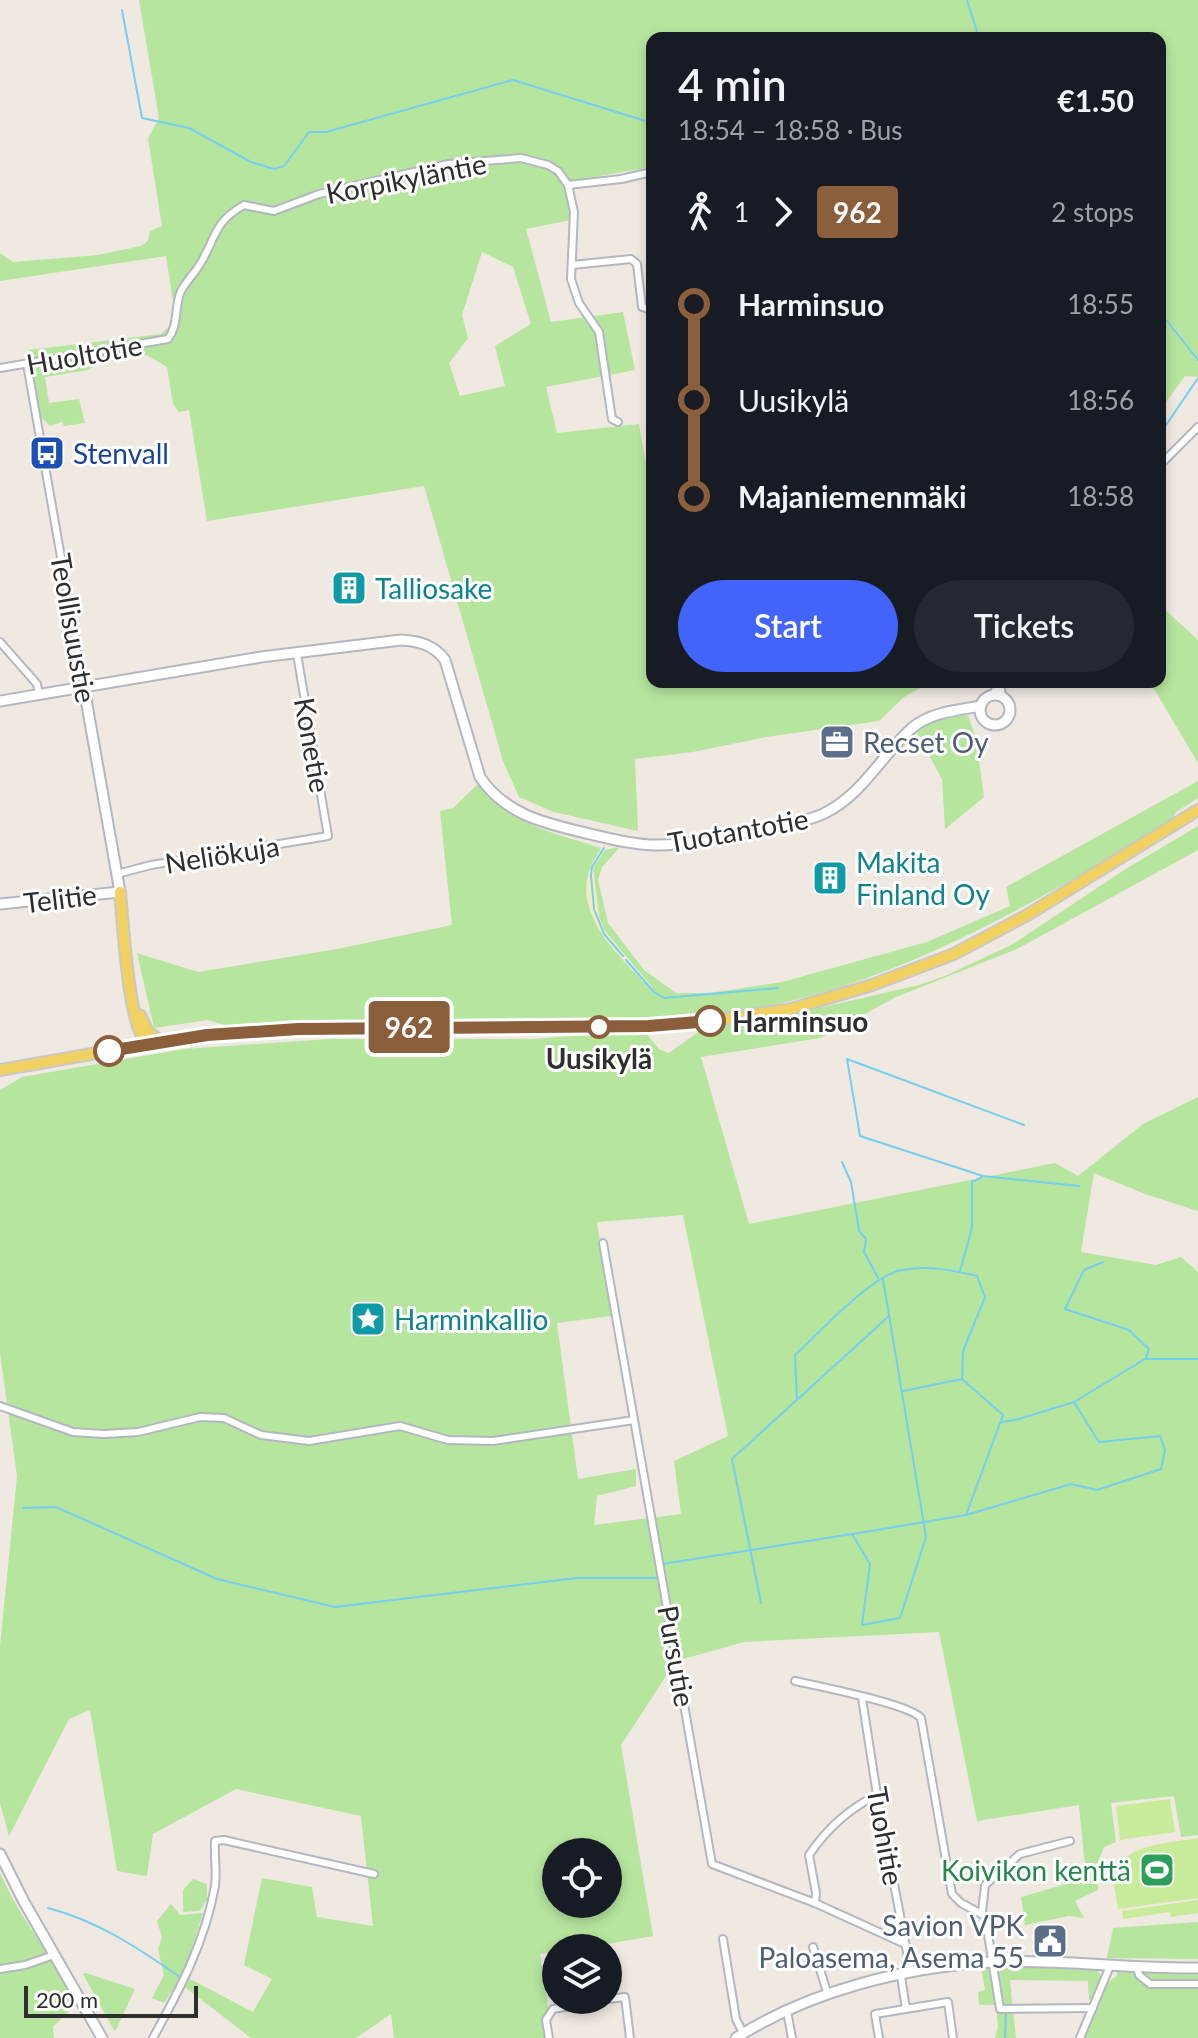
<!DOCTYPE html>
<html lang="en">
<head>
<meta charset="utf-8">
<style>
  :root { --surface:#171b24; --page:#242831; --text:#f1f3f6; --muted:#9ea1a6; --accent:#4264fb }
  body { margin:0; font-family:Lato,sans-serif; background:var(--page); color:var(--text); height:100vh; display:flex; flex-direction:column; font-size:30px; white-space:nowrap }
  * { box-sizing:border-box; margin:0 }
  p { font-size:26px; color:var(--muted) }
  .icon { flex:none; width:44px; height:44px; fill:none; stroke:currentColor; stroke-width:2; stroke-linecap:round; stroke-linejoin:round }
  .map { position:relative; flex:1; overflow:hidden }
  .drawer { position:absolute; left:646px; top:32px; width:520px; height:656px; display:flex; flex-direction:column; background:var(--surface); border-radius:16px; box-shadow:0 4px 12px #0003 }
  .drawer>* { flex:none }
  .badge { padding:0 16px; border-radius:6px; font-size:28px; line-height:52px }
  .fabs { position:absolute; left:542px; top:1838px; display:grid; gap:16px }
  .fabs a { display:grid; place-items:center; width:80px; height:80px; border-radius:50%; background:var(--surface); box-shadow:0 4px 12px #0003; font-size:40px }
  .scale { position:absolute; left:24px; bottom:20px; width:174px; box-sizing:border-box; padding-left:8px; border:4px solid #2e2e2e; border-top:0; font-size:22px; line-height:28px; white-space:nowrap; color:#2e2e2e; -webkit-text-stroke:6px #fff; paint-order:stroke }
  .map>.badge { position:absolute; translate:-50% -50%; box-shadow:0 0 0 4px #fff }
  .legs { display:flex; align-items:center; gap:12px; height:88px; padding:0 32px; font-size:26px }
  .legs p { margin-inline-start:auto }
  .overview { display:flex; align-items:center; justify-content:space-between; height:136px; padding:0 32px }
  h1 { font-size:44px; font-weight:600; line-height:60px }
  .primary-button { display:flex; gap:16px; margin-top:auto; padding:16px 32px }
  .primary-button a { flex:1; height:92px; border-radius:48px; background:var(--accent); color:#fff; font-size:32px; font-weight:600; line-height:92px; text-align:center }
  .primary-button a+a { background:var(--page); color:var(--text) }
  ul { padding:0 32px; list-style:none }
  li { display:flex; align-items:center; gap:28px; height:96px; font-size:30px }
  li i { display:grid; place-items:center; width:12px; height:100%; margin:0 10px; background:currentColor }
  li i::after { content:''; width:20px; height:20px; margin:-10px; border:6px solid; border-radius:50%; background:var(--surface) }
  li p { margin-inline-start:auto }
  li:first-child i { background:linear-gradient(#0000 50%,currentColor 0) }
  li:last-child i { background:linear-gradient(currentColor 50%,#0000 0) }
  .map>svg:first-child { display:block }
  .green { fill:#b6e59e; fill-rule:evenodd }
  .sand { fill:#f3ecc5 }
  .pitch { fill:#c9ec9a }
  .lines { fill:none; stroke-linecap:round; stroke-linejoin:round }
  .stream { stroke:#75cff0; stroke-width:2 }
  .street-casing { stroke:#b4b7c1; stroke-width:10 }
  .secondary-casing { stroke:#b4b7c1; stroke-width:13 }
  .primary-casing { stroke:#c9c9c9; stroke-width:14 }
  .street { stroke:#fff; stroke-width:6 }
  .secondary { stroke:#fff; stroke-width:9 }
  .primary { stroke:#f2d163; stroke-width:10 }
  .line-1-casing { stroke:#fff; stroke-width:18 }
  .line-1 { stroke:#8b5e3c; stroke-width:12 }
  .stop-1-dot { fill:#fff; stroke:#8b5e3c; stroke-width:4 }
  .labels { text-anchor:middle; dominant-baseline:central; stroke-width:6; stroke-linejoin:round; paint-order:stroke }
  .street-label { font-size:28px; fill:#2e2e2e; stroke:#fff }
  .transit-label { font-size:28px; fill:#164399; stroke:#fff; text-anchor:start }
  .culture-label { font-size:28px; fill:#0d838f; stroke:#fff; text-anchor:start }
  .service-label { font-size:28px; fill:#4e5e75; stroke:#fff; text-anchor:start }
  .stop-label { font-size:28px; font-weight:bold; fill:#2e2e2e; stroke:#fff; text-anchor:start }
  .leisure-label { font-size:28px; fill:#27864d; stroke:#fff; text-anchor:end }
</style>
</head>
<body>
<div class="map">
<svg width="1198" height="2038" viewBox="0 0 1198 2038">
  <rect width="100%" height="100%" fill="#efe9e1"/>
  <g class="green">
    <path d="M139,0H1198V377L1185,376L1160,410V38H652V167L564,182L571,220L526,229L551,322L623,312L635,370L546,387L557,433L639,424L648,476H652V682H931L904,697L879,721L766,737L693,752L635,759L638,831L554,812L519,797L503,761L424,486L207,521L189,410L179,412L173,404L167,367L147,355L98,364L88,370L45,377L49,403L79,399L85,423L64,426L62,422L50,426L41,417L29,350L161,334L176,321L166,256L0,281V253L13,262L98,255L141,246L148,241L150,231L162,226L148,138L159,118ZM482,252L513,267L531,324L495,346L505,386L460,396L449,363L468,338L462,315Z"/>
    <path d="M1160,605L1198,640V763L1150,682H1160Z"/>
    <path d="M959,715L968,716L976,738L984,797L945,829L942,779L917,733L933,721Z"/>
    <path d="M1198,781V798L1176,812L1171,821C1024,909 876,999 702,1016C672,1019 641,1023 611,1020L610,1017H595V1020L581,1023L368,1020L228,1026L208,1020L154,1028L137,953L198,972L337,949L452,925L440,811L453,808L478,784C517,827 548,831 601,848C596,858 589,867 588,877C582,927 622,957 651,990L653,988L604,930L599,917L593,868L605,850L620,847L602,867L598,880L608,923L644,970L676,993H709L782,982L927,942L1010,906L1006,887Z"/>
    <path d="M1198,826V850L1017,949L896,997L820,1038L701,1057L749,1224L1055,1163L1078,1176L1143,1124L1198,1097V1211L1145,1194L1094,1173L1081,1252L1156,1265L1181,1257L1198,1272V1835L1181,1837L1174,1796L1111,1803L1116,1842L1104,1847L1099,1860L1098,1890L1075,1901L1084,1918L1069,1916L1025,1925L1021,1897L1076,1881L1085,1866L1079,1805L977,1821L939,1632L744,1642L676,1661L621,1745L653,1936L583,1948H556V1952L540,1954L553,2038H394L391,2014L356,2038H251L185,1987L190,1979L253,2012L272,1979L244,1965L262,1878L312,1887L317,1917L373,1926L361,1816L236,1789L153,1834L147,1876L117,1871L90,1710L69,1719L9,1836L0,1803V1646L17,1476L0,1353V1090L22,1077L184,1049L331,1039H535L643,1030L660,1050L669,1053L701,1030L713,1029V1027L784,1016L919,985L945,976L1013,944L1124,870ZM683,1215L728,1436L674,1461L681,1514L594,1525L597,1496L636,1486V1469L578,1479L557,1323L611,1316L597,1222ZM556,1852H608V1904H556Z"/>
    <path d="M0,1873C21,1920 53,1959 79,2002L53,2027L54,2038H0Z"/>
    <path d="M193,1879L207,1884V1899L200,1911L183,1912V1890Z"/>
    <path d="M171,1904L180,1915L203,1913L185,1970L164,2003L152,1998L164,1975L158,1949L162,1937L157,1921Z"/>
    <path d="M1198,1922V1959L1107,1958L1113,1928Z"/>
    <path d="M991,1964L1198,1971V2038H1084C1091,2020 1099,1984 1117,1976V1972L1098,1971L1102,1979L1093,1999L1089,2000L1088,1981L1010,1980L1016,2038H995L998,2027L996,2005H979L978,1992L985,1990L981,1967Z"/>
    <path d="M86,1973L135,1989L115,2032L83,1974Z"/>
  </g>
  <path class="sand" d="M601,848L605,850L593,868L599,917L604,930L625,955L622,958C600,935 579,906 589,871C592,863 597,856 601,848Z"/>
  <g class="pitch">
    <path d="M1170,1799L1175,1832L1120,1840L1116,1806Z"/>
    <path d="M1198,1838V1898L1118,1909L1113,1879C1124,1842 1165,1844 1198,1838Z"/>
    <path d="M1198,1900V1913L1171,1917L1170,1912L1123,1919L1122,1911Z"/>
  </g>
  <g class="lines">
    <g class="stream">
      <path d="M967,0L979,38"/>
      <path d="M122,10L142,118L189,128L251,162L274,169L284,166L309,132H326L513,80L652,123"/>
      <path d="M1167,321L1198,360"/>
      <path d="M1160,434L1198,378"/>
      <path d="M604,848L592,867L591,875L594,909L604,934L623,956"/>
      <path d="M626,960L654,992L664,998L778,988"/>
      <path d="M1024,1125L847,1059L860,1136L983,1176L1079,1186"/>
      <path d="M842,1162L851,1182L859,1231L866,1239L864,1252L878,1278"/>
      <path d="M1103,1262L1084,1270L1065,1309L1129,1330L1149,1349L1146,1358"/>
      <path d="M960,1271L972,1228V1182L982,1177"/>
      <path d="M903,1391L962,1379L1003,1415L966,1515"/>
      <path d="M797,1400L795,1355C820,1332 872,1275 902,1270C928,1265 952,1270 977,1276L985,1297L963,1351L962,1379"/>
      <path d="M1002,1422L1019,1419L1074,1402L1145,1359H1198"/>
      <path d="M23,1508L56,1507L217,1579L335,1607L577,1578H658"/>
      <path d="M853,1534L966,1515L1071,1484L1097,1490L1161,1469L1165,1450L1160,1436L1099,1442L1074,1402"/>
      <path d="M658,1573L656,1565L852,1534L870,1564L862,1625L900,1618L926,1537L883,1279"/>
      <path d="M761,1603L732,1459L889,1316"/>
      <path d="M48,1908C98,1921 138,1948 180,1977"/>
      <path d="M1005,2038L1006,2014"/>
    </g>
    <defs>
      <g id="street">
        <path d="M568,185L621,179L652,172"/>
        <path d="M572,265L631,259L637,264L642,307L652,310"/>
        <path d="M27,364L84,688"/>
        <path d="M0,368L168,339C179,325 174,307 181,291C187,280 197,271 203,259C217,233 216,221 244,205L274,211L319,194L448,164L521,158L548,165L558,171L568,185L574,212L571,279L579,303L599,332L612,419L618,422"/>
        <path d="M1160,465L1198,427"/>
        <path d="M0,642L37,684L39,694"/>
        <path d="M1000,682L1002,697"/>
        <path d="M992,696L999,682"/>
        <path d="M117,874L151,865L328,836L297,654"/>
        <path d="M603,1243L712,1864L815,1903L905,1944"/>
        <path d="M0,1406L73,1432L104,1434L138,1432L200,1417L224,1418L261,1435L309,1441L400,1426L448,1440L493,1441L634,1420"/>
        <path d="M795,1681C818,1686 909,1704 921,1718L952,1894L961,1903L985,1916L1000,2009L1093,2008"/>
        <path d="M862,1698L877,1795L911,1973"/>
        <path d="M815,1903L816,1893L809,1855C826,1830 850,1808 877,1795"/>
        <path d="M982,1912L985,1885L1020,1854L1070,1841"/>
        <path d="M723,1939L736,2019L743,2033"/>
        <path d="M813,1947L828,1995"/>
        <path d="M1137,1968L1139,1975L1150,1984H1198"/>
        <path d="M0,1969L25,1965L54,1955"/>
        <path d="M901,1976L906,2009"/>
        <path d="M608,1999L625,1997L630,2038"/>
        <path d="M787,2011L792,2038"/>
        <path d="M153,2038C180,1989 205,1942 215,1886C217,1872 214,1856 215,1841L224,1840L374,1874"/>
        <path d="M549,2038L546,2020L553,2009L605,2000"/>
        <path d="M879,2038L875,2014L948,2002L953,2038"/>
        <path d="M1080,2038L1110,1966"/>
      </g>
      <g id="secondary">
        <circle cx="995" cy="710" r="15"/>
        <path d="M0,701L261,657L401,640C419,641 434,645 445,660L480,777C506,816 548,824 590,834C612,839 635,845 657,845C691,845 727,836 760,829C781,825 806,822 825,813C864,793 881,756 912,728C931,712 958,710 981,706"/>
        <path d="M0,904L120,892L84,688"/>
        <path d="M0,1854L23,1900L102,2038"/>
        <path d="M736,2038C809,1991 905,1967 991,1962C1060,1959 1129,1969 1198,1968"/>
      </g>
      <g id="primary">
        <path d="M120,892C123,919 128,1031 148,1044"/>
        <path d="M140,1015L148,1032L162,1042"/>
        <path d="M0,1070L148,1044L239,1032L356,1028L649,1026L710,1021L791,1009L872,985L954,954L1029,914L1198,810"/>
      </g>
    </defs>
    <use href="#street" class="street-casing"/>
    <use href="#secondary" class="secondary-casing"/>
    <use href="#primary" class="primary-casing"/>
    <use href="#street" class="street"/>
    <use href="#secondary" class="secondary"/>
    <use href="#primary" class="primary"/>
  </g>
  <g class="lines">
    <defs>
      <path id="line-1" d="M109,1051L207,1035L298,1029L649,1026L710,1021"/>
    </defs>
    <use href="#line-1" class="line-1-casing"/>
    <use href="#line-1" class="line-1"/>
  </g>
  <defs>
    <symbol id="bus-square" viewBox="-11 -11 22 22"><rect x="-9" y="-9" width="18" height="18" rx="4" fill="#1a4fb4" stroke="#fff"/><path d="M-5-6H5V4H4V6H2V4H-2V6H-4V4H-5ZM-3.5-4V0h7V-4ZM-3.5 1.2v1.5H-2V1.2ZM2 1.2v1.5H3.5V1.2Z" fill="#fff"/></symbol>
    <symbol id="building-square" viewBox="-11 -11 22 22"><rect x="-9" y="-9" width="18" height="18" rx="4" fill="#0f9aa8" stroke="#fff"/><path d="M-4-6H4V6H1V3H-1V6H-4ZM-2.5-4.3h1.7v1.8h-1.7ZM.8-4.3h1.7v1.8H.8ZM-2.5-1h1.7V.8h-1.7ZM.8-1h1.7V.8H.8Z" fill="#fff"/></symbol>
    <symbol id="office-square" viewBox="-11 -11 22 22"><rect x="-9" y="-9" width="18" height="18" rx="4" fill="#5c6f8a" stroke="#fff"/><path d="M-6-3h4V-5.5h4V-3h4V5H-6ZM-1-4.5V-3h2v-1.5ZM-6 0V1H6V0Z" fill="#fff"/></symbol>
    <symbol id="sight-square" viewBox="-11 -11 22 22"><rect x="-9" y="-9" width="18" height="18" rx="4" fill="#0f9aa8" stroke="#fff"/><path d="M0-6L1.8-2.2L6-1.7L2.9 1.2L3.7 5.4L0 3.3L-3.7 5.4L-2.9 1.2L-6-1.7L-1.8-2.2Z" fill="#fff"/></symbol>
    <symbol id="stadium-square" viewBox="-11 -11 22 22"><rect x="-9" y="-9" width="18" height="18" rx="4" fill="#2e9e5b" stroke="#fff"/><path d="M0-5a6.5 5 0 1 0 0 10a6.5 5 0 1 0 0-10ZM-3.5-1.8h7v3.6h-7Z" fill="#fff"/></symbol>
    <symbol id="civic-square" viewBox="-11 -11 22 22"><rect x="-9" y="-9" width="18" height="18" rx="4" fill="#5c6f8a" stroke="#fff"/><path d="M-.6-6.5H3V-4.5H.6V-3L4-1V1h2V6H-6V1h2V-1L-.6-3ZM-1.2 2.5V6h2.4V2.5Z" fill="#fff"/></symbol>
  </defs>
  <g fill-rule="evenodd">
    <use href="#bus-square" x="27" y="433" width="40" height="40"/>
    <use href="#building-square" x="329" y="568" width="40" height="40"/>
    <use href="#office-square" x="817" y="722" width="40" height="40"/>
    <use href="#building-square" x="810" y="858" width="40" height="40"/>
    <use href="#sight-square" x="348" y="1299" width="40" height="40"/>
    <use href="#stadium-square" x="1137" y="1850" width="40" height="40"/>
    <use href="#civic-square" x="1030" y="1921" width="40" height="40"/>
  </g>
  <g class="stop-1-dot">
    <circle cx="710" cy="1021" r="14"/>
    <circle cx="599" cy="1027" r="10"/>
    <circle cx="109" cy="1051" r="14"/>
  </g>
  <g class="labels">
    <g class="street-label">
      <text transform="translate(406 178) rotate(-11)">Korpikyläntie</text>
      <text transform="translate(84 354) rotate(-10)">Huoltotie</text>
      <text transform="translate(74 628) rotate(80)">Teollisuustie</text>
      <text transform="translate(313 745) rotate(80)">Konetie</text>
      <text transform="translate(738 830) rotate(-10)">Tuotantotie</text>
      <text transform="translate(222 854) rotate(-9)">Neliökuja</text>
      <text transform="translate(60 898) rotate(-7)">Telitie</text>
      <text transform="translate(677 1656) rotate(80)">Pursutie</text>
      <text transform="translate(886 1836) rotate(80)">Tuohitie</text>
    </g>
    <g class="transit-label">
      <text x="73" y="453">Stenvall</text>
    </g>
    <g class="culture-label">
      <text x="375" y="588">Talliosake</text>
      <text x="856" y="862">Makita<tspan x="856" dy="32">Finland Oy</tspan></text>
      <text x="394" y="1319">Harminkallio</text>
    </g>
    <g class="service-label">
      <text x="863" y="742">Recset Oy</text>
      <text x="1024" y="1925" text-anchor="end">Savion VPK<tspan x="1024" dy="32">Paloasema, Asema 55</tspan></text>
    </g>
    <g class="stop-label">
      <text x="732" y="1021">Harminsuo</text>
      <text x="599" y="1058" text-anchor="middle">Uusikylä</text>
    </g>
    <g class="leisure-label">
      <text x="1131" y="1870">Koivikon kenttä</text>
    </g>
  </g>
</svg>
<div class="fabs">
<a><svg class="icon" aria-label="locate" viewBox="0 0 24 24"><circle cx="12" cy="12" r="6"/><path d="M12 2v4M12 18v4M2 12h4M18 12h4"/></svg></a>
<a><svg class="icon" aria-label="layers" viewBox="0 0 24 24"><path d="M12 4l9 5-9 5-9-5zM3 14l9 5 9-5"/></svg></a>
</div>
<div class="scale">200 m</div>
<b class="badge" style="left:409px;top:1027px;background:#8b5e3c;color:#fff">962</b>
<section class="drawer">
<div class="overview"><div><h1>4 min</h1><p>18:54 – 18:58 · Bus</p></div><b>€1.50</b></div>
<div class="legs"><svg class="icon" aria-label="walk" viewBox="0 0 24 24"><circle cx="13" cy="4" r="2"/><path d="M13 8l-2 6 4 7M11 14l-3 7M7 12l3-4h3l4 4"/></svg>1<svg class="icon" aria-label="forward" viewBox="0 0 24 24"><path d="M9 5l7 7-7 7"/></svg><b class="badge" style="background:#8b5e3c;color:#fff">962</b><p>2 stops</p></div>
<ul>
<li><i style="color:#8b5e3c"></i><b>Harminsuo</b><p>18:55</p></li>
<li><i style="color:#8b5e3c"></i><span>Uusikylä</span><p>18:56</p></li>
<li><i style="color:#8b5e3c"></i><b>Majaniemenmäki</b><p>18:58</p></li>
</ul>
<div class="primary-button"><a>Start</a><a>Tickets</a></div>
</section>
</div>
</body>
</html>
